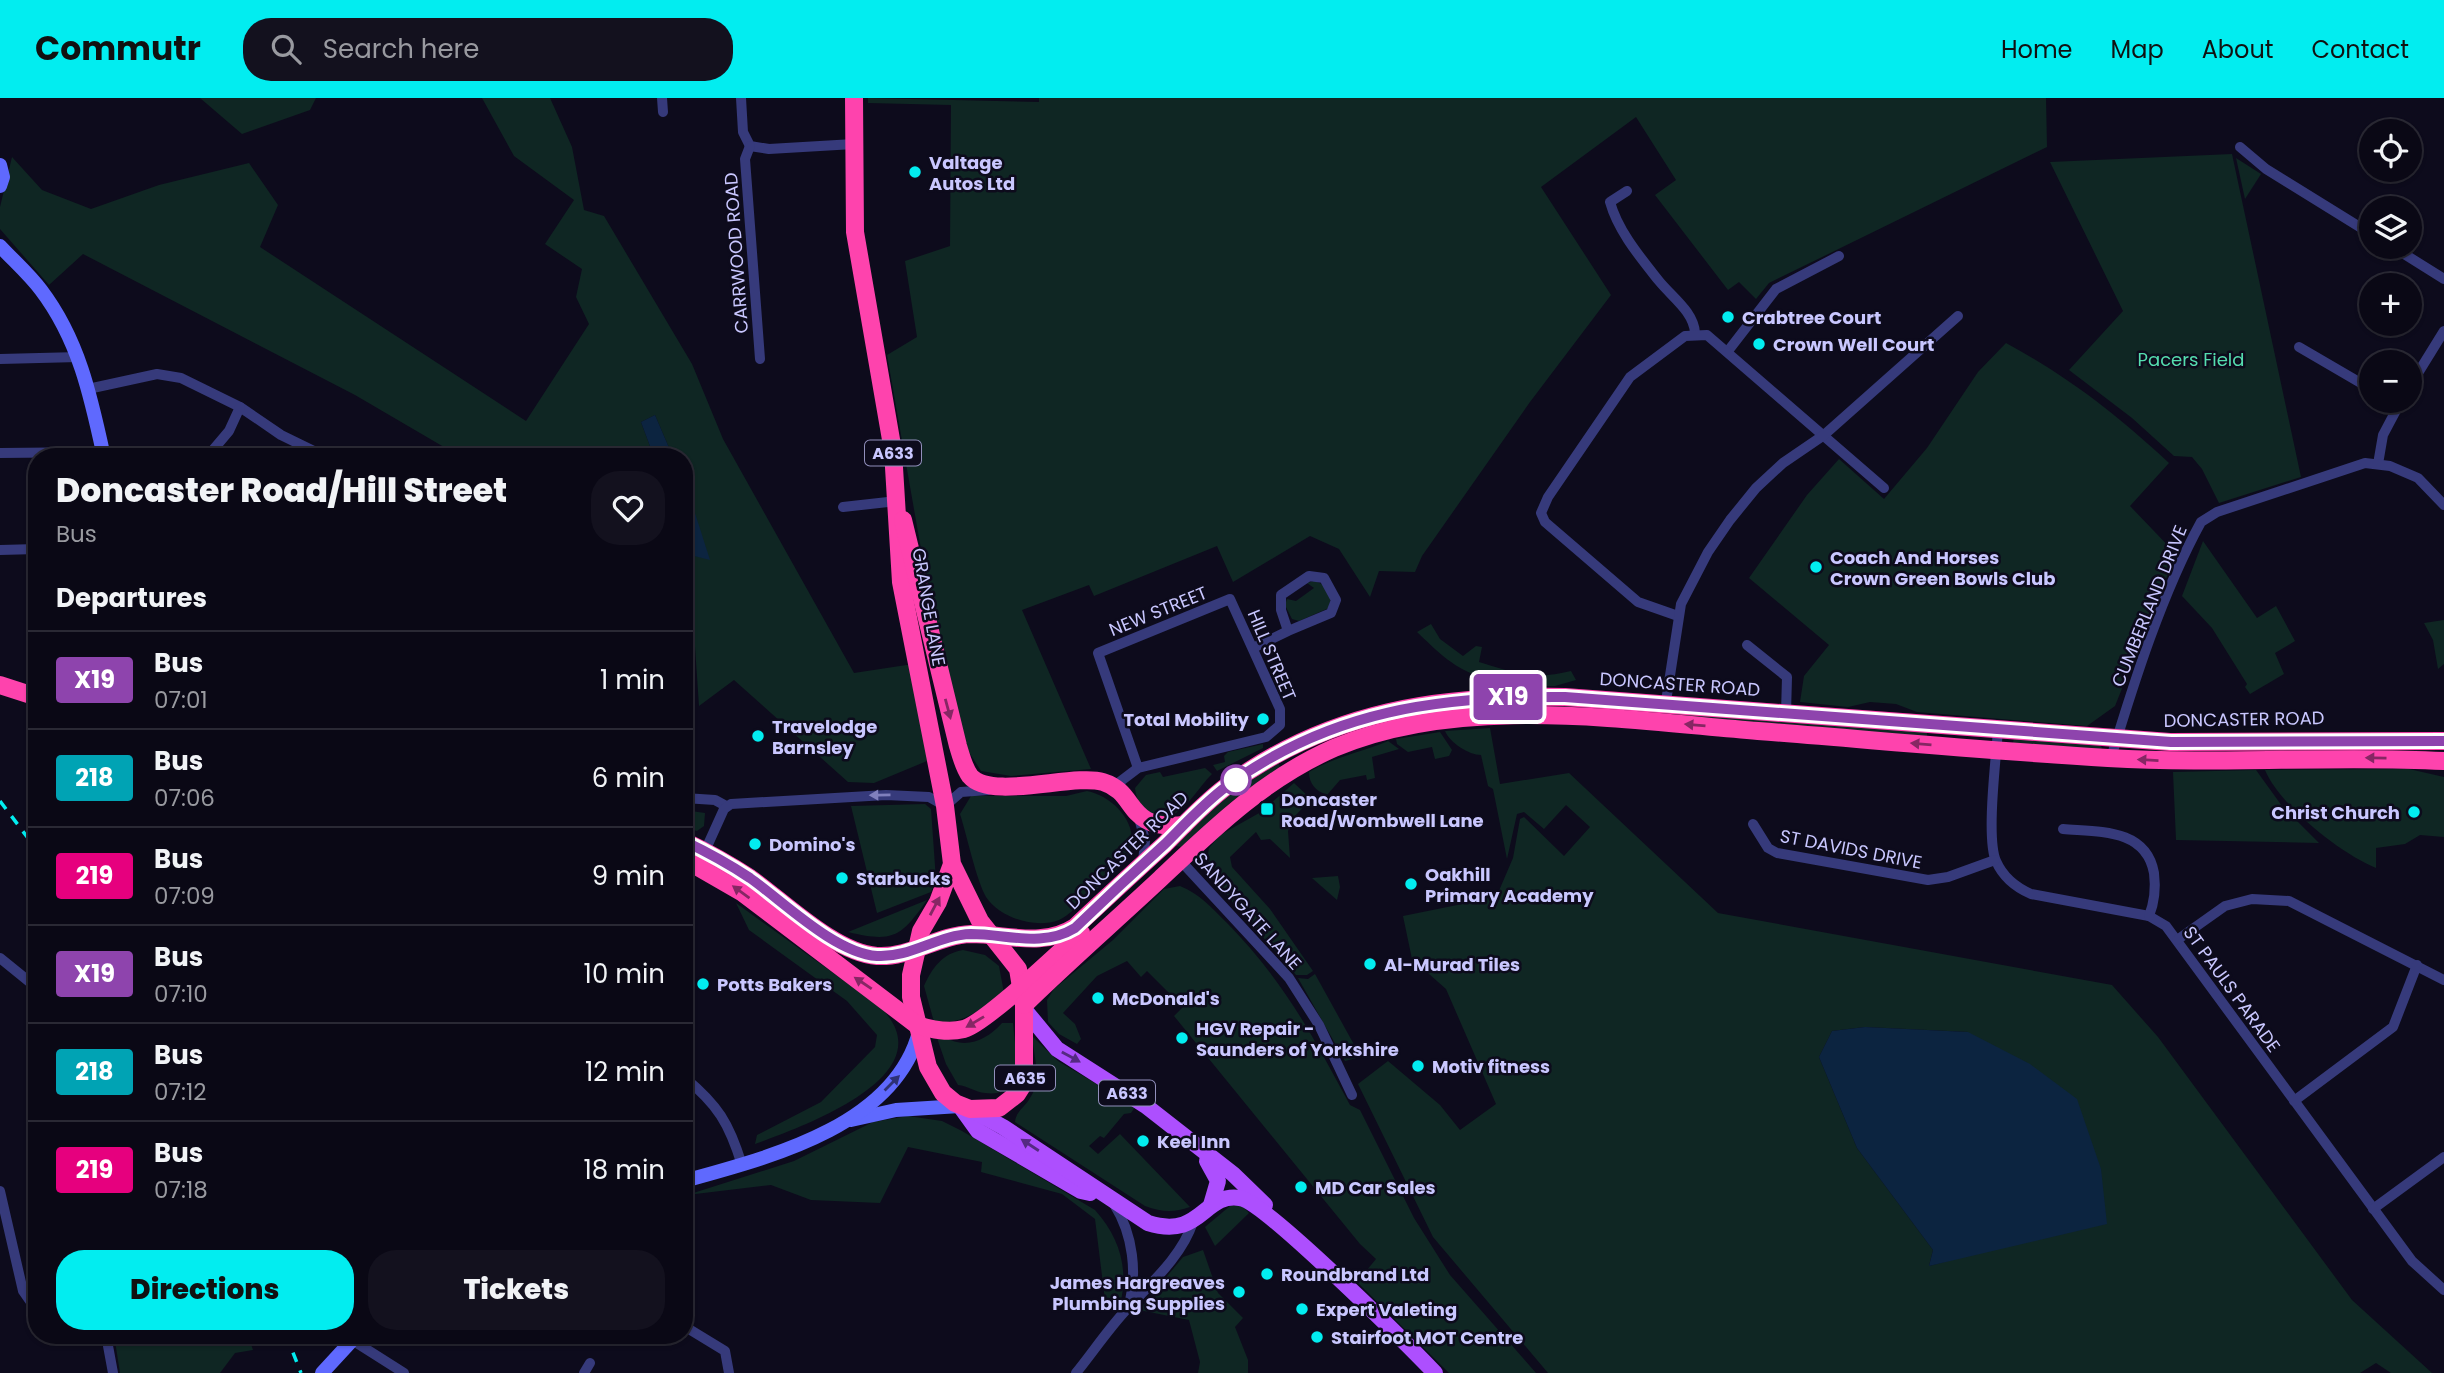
<!DOCTYPE html>
<html lang="en">
<head>
<meta charset="utf-8">
<style>
  :root { --surface:#0a0815; --page:#13111e; --text:#f1f3f6; --muted:#999aa0; --line:#2a2934; --accent:#02edf0 }
  body { margin:0; font-family:Poppins,sans-serif; background:var(--page); color:var(--text); height:100vh; display:flex; flex-direction:column; font-size:26px; white-space:nowrap }
  * { box-sizing:border-box; margin:0 }
  p { font-size:23px; color:var(--muted) }
  .icon { flex:none; width:38px; height:38px; fill:none; stroke:currentColor; stroke-width:2; stroke-linecap:round; stroke-linejoin:round }
  .map { position:relative; flex:1; overflow:hidden }
  .side { position:absolute; left:28px; top:350px; width:665px; height:896px; display:flex; flex-direction:column; background:var(--surface); border-radius:28px; box-shadow:0 2px 5px #0004,0 0 0 2px var(--line) }
  .side>* { flex:none }
  .badge { padding:0 14px; border-radius:5px; font-size:24px; line-height:46px }
  .controls { position:absolute; left:2359px; top:21px; display:grid; gap:14px }
  .controls a { display:grid; place-items:center; width:63px; height:63px; border-radius:50%; background:var(--surface); box-shadow:0 2px 5px #0004,0 0 0 2px var(--line); font-size:35px }
  .map>.badge { position:absolute; translate:-50% -50%; box-shadow:0 0 0 4px #fff }
  h2 { padding:0 28px; font-size:26px; line-height:63px }
  .round { display:grid; place-items:center; flex:none; width:74px; height:74px; border-radius:28px; background:var(--page) }
  .summary { display:flex; align-items:center; justify-content:space-between; height:119px; padding:0 28px }
  h1 { font-size:33px; font-weight:800; line-height:52px }
  .action { display:flex; gap:14px; margin-top:auto; padding:14px 28px }
  .action a { flex:1; height:80px; border-radius:28px; background:var(--accent); color:#111; font-size:28px; font-weight:800; line-height:80px; text-align:center }
  .action a+a { background:var(--page); color:var(--text) }
  ul { padding:0; list-style:none }
  li { display:flex; align-items:center; gap:21px; height:98px; padding:0 28px; border-top:2px solid var(--line) }
  li div { flex:1 }
  li b { display:block; font-size:26px }
  li em { font-style:normal }
  li .badge { min-width:77px; font-weight:700; text-align:center }
  header { display:flex; align-items:center; gap:42px; box-sizing:border-box; height:98px; padding:0 35px; background:var(--accent); color:#111 }
  header strong { font-size:33px }
  nav { display:flex; gap:38px; margin-inline-start:auto; font-size:24px }
  .search { width:490px; height:63px; background:var(--page); display:flex; align-items:center; gap:18px; box-sizing:border-box; padding:0 24px; border-radius:28px; color:var(--muted); font-size:26px }
  .map>svg:first-child { display:block }
  .green { fill:#0f2623; fill-rule:evenodd }
  .water { fill:#0c2440 }
  .lines { fill:none; stroke-linecap:round; stroke-linejoin:round }
  .street { stroke:#363a7b; stroke-width:10 }
  .secondary { stroke:#5f69fe; stroke-width:14 }
  .primary { stroke:#ad4ffe; stroke-width:16 }
  .highway { stroke:#fe43ad; stroke-width:18 }
  .rail { stroke:#02edf0; stroke-width:3.5; stroke-dasharray:10 9; stroke-linecap:butt }
  .oneway { fill:#862764 }
  .oneway2 { fill:#8080bd }
  .oneway3 { fill:#552a82 }
  .oneway4 { fill:#2e3176 }
  .line-casing { stroke:#fff; stroke-width:16 }
  .line { stroke:#8e44ad; stroke-width:10 }
  .poi-dot { fill:#02edf0; stroke:#0d0b1c; stroke-width:2.5 }
  .stop-dot { fill:#fff; stroke:#8e44ad; stroke-width:3.5 }
  .labels { text-anchor:middle; dominant-baseline:central; stroke-width:5; stroke-linejoin:round; paint-order:stroke }
  .shield { fill:#0d0b1c; stroke:#918fbb; stroke-width:2 }
  .shield-label { font-size:16px; font-weight:bold; fill:#c9c7ff }
  .poi-label { font-size:18px; font-weight:bold; fill:#c9c7ff; stroke:#0d0b1c; text-anchor:start }
  .street-label { font-size:18px; fill:#c9c7ff; stroke:#0d0b1c }
  .park-label { font-size:18px; fill:#55ddaf; stroke:#0d0b1c }
</style>
</head>
<body>
<header>
<strong>Commutr</strong>
<div class="search"><svg class="icon" aria-label="search" viewBox="0 0 24 24"><circle cx="10" cy="10" r="6"/><path d="M15 15l6 6"/></svg>Search here</div>
<nav><a>Home</a><a>Map</a><a>About</a><a>Contact</a></nav>
</header>
<div class="map">
<svg width="2444" height="1275" viewBox="0 0 2444 1275">
  <rect width="100%" height="100%" fill="#0d0b1c"/>
  <g class="green">
    <path d="M200,0H316L310,12L242,36Z"/>
    <path d="M482,0H550L572,49L584,112L604,118L692,266L723,341L854,575L913,566L927,663L874,685L848,684L734,582L699,608L694,534L684,526V449L687,456L709,461L684,384V359H673L655,317L641,324L654,359H461L355,297L83,156L49,187L0,131V109L12,59L42,92L91,111L159,87L249,65L278,107L260,149L526,323L589,226L576,199L582,171L545,146L574,102L514,58Z"/>
    <path d="M868,0L1039,4V0H2046L2047,49L1769,185L1756,201L1739,184L1728,192L1655,97L1676,82L1636,19L1541,89L1611,197L1530,304L1422,458L1415,474L1379,473L1370,499L1339,451L1310,438L1233,484L1217,448L1094,498L1089,487L1022,512L1091,671L1011,678L981,673L967,651L932,514L887,257L917,239L905,163L950,148L951,7L868,5Z"/>
    <path d="M2232,56L2301,379L2219,405L2202,371L2192,359L2174,358L2132,320L2069,272L2123,213L2050,64Z"/>
    <path d="M2236,60L2261,76L2245,101Z"/>
    <path d="M2006,245C2070,280 2116,316 2169,365L2130,408L2176,456L2115,608L2087,628L1917,614L1896,606L1870,604L1848,609L1800,604L1804,578L1829,547L1749,480L1807,397L1839,361L1884,401L1927,350L1978,274Z"/>
    <path d="M2203,443L2257,520L2276,508L2295,543L2275,555L2284,576L2250,596L2245,589L2247,586L2212,530L2182,498Z"/>
    <path d="M1314,483C1327,486 1333,497 1329,510L1299,523L1292,521L1285,507L1287,501L1296,503L1314,490L1307,485Z"/>
    <path d="M2444,522V566L2438,571L2433,542L2424,525Z"/>
    <path d="M1431,526L1440,541L1463,558L1476,548L1482,549L1479,564C1514,575 1535,582 1571,573L1576,582L1555,588H1477L1476,577C1452,569 1435,551 1417,534Z"/>
    <path d="M1680,614L1927,634V639L1680,619Z"/>
    <path d="M1490,630L1500,686L1569,675L1718,815L2112,887L2158,939L2352,1202L2432,1275H2391L2376,1265L2360,1275H1548L1433,1139L1358,986L1388,963L1440,1007L1460,1032L1496,1006L1446,891L1412,861L1403,818L1482,802L1498,795L1513,760L1520,721L1524,719L1564,758L1590,729L1566,707L1544,731L1524,714L1517,716L1507,761L1493,691L1488,688L1481,657C1469,657 1450,645 1445,633ZM1865,929L1968,934L2016,1145L1929,1168L1933,1152L1857,1050L1819,959L1832,933Z"/>
    <path d="M1440,634L1452,652L1449,658L1435,661L1432,649L1408,654L1397,646L1396,641Z"/>
    <path d="M2014,640L2100,647L2102,650L2100,652L2013,645Z"/>
    <path d="M1388,643L1399,651L1372,659L1375,680L1367,682L1366,677L1340,682L1327,697C1316,693 1309,686 1309,674C1334,659 1362,654 1388,643Z"/>
    <path d="M1263,646V650L1217,673L1213,667L1225,664L1224,658L1228,654Z"/>
    <path d="M1277,662L1280,669L1231,704L1182,749L1170,747L1214,706Z"/>
    <path d="M1205,670L1212,676C1196,691 1174,736 1148,713C1140,706 1136,701 1135,690L1146,677L1160,674L1163,679Z"/>
    <path d="M2409,671L2444,679V739L2420,737L2405,746L2376,750V770C2341,756 2280,708 2265,672Z"/>
    <path d="M2256,672L2282,708L2319,745L2176,742L2173,674Z"/>
    <path d="M1294,685L1311,701L1295,718L1288,733L1290,760L1270,741L1261,742L1256,734L1230,759L1232,769L1270,811L1313,873L1307,877H1296L1233,805L1213,777L1207,762L1209,750L1220,737L1261,714Z"/>
    <path d="M1087,693C1116,699 1144,731 1127,761C1113,775 1076,814 1059,822C1035,831 1000,820 986,799C976,781 967,738 960,716L971,698H1066Z"/>
    <path d="M925,706L931,711L936,782L931,794L877,815L851,708Z"/>
    <path d="M684,712L705,715L704,728L697,733L684,729Z"/>
    <path d="M1338,778L1340,789L1337,802L1312,780Z"/>
    <path d="M1180,788C1200,796 1211,809 1226,824C1284,883 1311,935 1350,1007L1360,1012L1414,1120L1450,1177L1536,1275H1449L1357,1184L1376,1161L1360,1146L1174,918L1183,909L1147,873L1141,879L1127,863L1097,878L1063,915L1075,926L1081,941L1077,946L1059,936L1048,924L1047,902L1054,891L1113,842L1164,791Z"/>
    <path d="M927,802C901,839 893,845 848,834Z"/>
    <path d="M736,805L879,908C951,976 802,1029 755,1046L757,1037L821,1004L875,949L877,937L847,903L749,832Z"/>
    <path d="M963,852L985,857L999,868L1004,895C981,911 963,927 934,924L924,888C932,870 943,855 963,852Z"/>
    <path d="M1315,876L1357,952L1360,951L1361,959L1345,963L1298,880L1308,881Z"/>
    <path d="M1002,925H1013C1015,948 1025,1001 985,995C975,994 968,988 958,987L946,966L937,940L945,939C965,952 987,942 1002,925Z"/>
    <path d="M1032,938L1058,963L1135,1009L1131,1015L1124,1016L1104,1040L1100,1038L1089,1048L1098,1056L1120,1036L1190,1109C1173,1115 1162,1114 1145,1108L1015,1024C1016,1013 1025,1009 1030,1000C1042,982 1034,959 1032,938Z"/>
    <path d="M908,1018L942,1023L962,1033L1095,1112C1120,1140 1129,1171 1120,1207L1105,1202L1095,1121L1062,1096L981,1074L982,1064L908,1049L880,1105L811,1102L771,1087L687,1097L794,1063L873,1024Z"/>
    <path d="M1241,1107L1249,1115L1215,1148L1205,1129L1230,1108Z"/>
    <path d="M1203,1152L1218,1195L1243,1220L1235,1229L1248,1262V1275H1198L1200,1264L1189,1222L1139,1212L1183,1159Z"/>
    <path d="M118,1237H248L253,1252L235,1255L220,1275H120L115,1243Z"/>
  </g>
  <g class="water">
    <path d="M655,317L673,359H654L641,324Z"/>
    <path d="M684,384L686,387L710,462L686,456Z"/>
    <path d="M1865,929L1968,934L2030,966L2077,1001L2101,1071L2107,1126L1929,1168L1933,1152L1857,1050L1819,959L1832,933Z"/>
  </g>
  <g class="lines">
    <g class="street">
      <path d="M662,0L663,14"/>
      <path d="M741,0L743,34L750,48L769,51L854,46"/>
      <path d="M750,48L745,61L760,261"/>
      <path d="M2240,49L2266,71L2371,136"/>
      <path d="M1627,93L1610,104C1618,133 1640,159 1659,183C1672,199 1694,214 1695,235"/>
      <path d="M2393,149L2444,181"/>
      <path d="M2299,249L2371,291"/>
      <path d="M1728,253L1776,191L1839,158"/>
      <path d="M0,261L79,259"/>
      <path d="M2410,288L2444,233"/>
      <path d="M88,291L157,276L181,280L240,309L281,337L322,357"/>
      <path d="M0,355L103,354"/>
      <path d="M207,359L229,333L240,309"/>
      <path d="M2378,366L2383,337L2401,303"/>
      <path d="M843,409L897,403"/>
      <path d="M0,452L37,451"/>
      <path d="M1678,518L1638,504L1545,424L1541,415L1548,399L1630,279L1685,238L1707,237L1884,390"/>
      <path d="M1747,547L1787,579L1786,615"/>
      <path d="M1253,550L1288,533L1281,512V497L1309,478L1324,480L1336,502L1331,515L1288,533"/>
      <path d="M1665,610L1681,506L1708,454L1730,422L1756,390L1783,365L1824,337L1958,218"/>
      <path d="M1998,632C1996,661 1986,740 1996,763C2003,779 2015,789 2031,796L2149,818L2166,828L2412,1163L2444,1192"/>
      <path d="M684,635H686"/>
      <path d="M2111,660C2134,584 2162,495 2201,424L2217,414L2365,365L2390,368L2418,380L2444,407"/>
      <path d="M1113,689L1138,670L1266,639L1280,627V611L1230,501L1098,555L1138,670"/>
      <path d="M684,700L715,702L726,708"/>
      <path d="M1139,720L1145,742L1143,765"/>
      <path d="M1753,726L1768,750L1777,755L1928,782L1948,779L1995,762"/>
      <path d="M2063,731C2098,734 2146,730 2154,775C2156,791 2155,803 2149,818"/>
      <path d="M705,753L724,711L731,706L886,697L929,699L945,708L961,694L988,692"/>
      <path d="M1179,761L1289,880L1319,927L1352,997"/>
      <path d="M2177,842L2225,808L2252,801L2289,803L2444,882"/>
      <path d="M0,860L37,890"/>
      <path d="M684,979C718,1007 729,1025 742,1067"/>
      <path d="M2294,1003L2393,929L2417,867"/>
      <path d="M0,1093L23,1193L37,1213"/>
      <path d="M1114,1106C1133,1136 1138,1176 1128,1210"/>
      <path d="M2373,1111L2444,1059"/>
      <path d="M684,1228L725,1253L729,1275"/>
      <path d="M106,1237L113,1275"/>
      <path d="M352,1242L404,1275"/>
      <path d="M584,1275L590,1265"/>
      <path d="M1076,1275C1093,1254 1109,1230 1127,1211C1151,1185 1182,1158 1193,1124"/>
    </g>
    <g class="secondary">
      <path d="M0,67L3,79L0,88"/>
      <path d="M0,148C14,163 29,176 41,192C79,242 91,299 104,359"/>
      <path d="M851,1022L896,1012L960,1008"/>
      <path d="M684,1083C767,1060 894,1029 919,934"/>
      <path d="M322,1275L357,1237"/>
    </g>
    <g class="primary">
      <path d="M1024,911L1057,951L1146,1008L1233,1076L1265,1107"/>
      <path d="M960,1008L978,1033L1081,1093L1090,1095"/>
      <path d="M970,1011L1003,1029L1148,1125C1202,1142 1203,1094 1240,1100C1265,1104 1409,1248 1435,1275"/>
      <path d="M1207,1063L1218,1083L1211,1107"/>
    </g>
    <g class="highway">
      <path d="M854,0L855,134L893,353L901,484L945,708L952,766L938,804L921,833L911,877V899L928,969L943,995L955,1005L970,1011L999,1010L1017,996L1024,985V907L1018,871L980,823L952,766"/>
      <path d="M903,422L958,648C961,658 964,670 970,678C991,703 1074,675 1103,684C1139,695 1124,733 1184,727"/>
      <path d="M0,587L37,599"/>
      <path d="M684,743C707,754 729,766 750,780C784,804 835,855 877,858C910,860 938,837 971,836C1007,836 1042,850 1075,829C1105,801 1135,773 1165,746C1185,726 1204,705 1227,688C1330,612 1441,597 1565,599L2170,644L2444,643"/>
      <path d="M684,761L743,795L917,927C933,932 948,935 964,931C987,924 1059,854 1081,835"/>
      <path d="M1024,907C1068,864 1114,824 1159,782C1214,730 1264,681 1334,650C1461,596 1624,622 1758,633C1874,642 1991,653 2108,660C2220,667 2332,657 2444,663"/>
    </g>
    <g class="rail">
      <path d="M0,703L37,752"/>
      <path d="M286,1237L301,1275"/>
    </g>
  </g>
  <defs><path id="oneway-solid" d="M-6-.8H1V-3.2L6.5 0L1 3.2V.8H-6Z" transform="scale(1.75)"/></defs>
  <g class="oneway">
    <use href="#oneway-solid" transform="translate(948 611) rotate(75)"/>
    <use href="#oneway-solid" transform="translate(1695 627) rotate(-175)"/>
    <use href="#oneway-solid" transform="translate(1921 646) rotate(-175)"/>
    <use href="#oneway-solid" transform="translate(2376 660) rotate(-179)"/>
    <use href="#oneway-solid" transform="translate(2148 662) rotate(-177)"/>
    <use href="#oneway-solid" transform="translate(741 794) rotate(-144)"/>
    <use href="#oneway-solid" transform="translate(935 808) rotate(-62)"/>
    <use href="#oneway-solid" transform="translate(863 885) rotate(-146)"/>
    <use href="#oneway-solid" transform="translate(975 924) rotate(149)"/>
  </g>
  <use class="oneway2" href="#oneway-solid" transform="translate(880 697) rotate(179)"/>
  <g class="oneway3">
    <use href="#oneway-solid" transform="translate(1071 959) rotate(29)"/>
    <use href="#oneway-solid" transform="translate(1030 1047) rotate(-147)"/>
  </g>
  <use class="oneway4" href="#oneway-solid" transform="translate(892 985) rotate(-45)"/>
  <g class="lines">
    <defs>
      <path id="line" d="M684,743C707,754 729,766 750,780C784,804 835,855 877,858C910,860 938,837 971,836C1007,836 1042,850 1075,830C1105,801 1135,773 1165,746C1185,726 1204,705 1227,688C1331,612 1440,598 1565,599L2171,644L2444,643"/>
    </defs>
    <use href="#line" class="line-casing"/>
    <use href="#line" class="line"/>
  </g>
  <g class="poi-dot">
    <circle cx="915" cy="74" r="7"/>
    <circle cx="1728" cy="219" r="7"/>
    <circle cx="1759" cy="246" r="7"/>
    <circle cx="1816" cy="469" r="7"/>
    <circle cx="1263" cy="621" r="7"/>
    <circle cx="758" cy="638" r="7"/>
    <rect x="1260" y="704" width="14" height="14" rx="3.5"/>
    <circle cx="2414" cy="714" r="7"/>
    <circle cx="755" cy="746" r="7"/>
    <circle cx="842" cy="780" r="7"/>
    <circle cx="1411" cy="786" r="7"/>
    <circle cx="1370" cy="866" r="7"/>
    <circle cx="703" cy="886" r="7"/>
    <circle cx="1098" cy="900" r="7"/>
    <circle cx="1182" cy="940" r="7"/>
    <circle cx="1418" cy="968" r="7"/>
    <circle cx="1143" cy="1043" r="7"/>
    <circle cx="1301" cy="1089" r="7"/>
    <circle cx="1267" cy="1176" r="7"/>
    <circle cx="1239" cy="1194" r="7"/>
    <circle cx="1302" cy="1211" r="7"/>
    <circle cx="1317" cy="1239" r="7"/>
  </g>
  <circle class="stop-dot" cx="1236" cy="682" r="14"/>
  <g class="labels">
    <g class="shield">
      <rect x="865" y="342.5" width="56" height="25" rx="5"/>
      <rect x="995" y="967.5" width="60" height="25" rx="5"/>
      <rect x="1099" y="982.5" width="56" height="25" rx="5"/>
    </g>
    <g class="shield-label">
      <text x="893" y="355">A633</text>
      <text x="1025" y="980">A635</text>
      <text x="1127" y="995">A633</text>
    </g>
    <g class="poi-label">
      <text x="929" y="64">Valtage<tspan x="929" dy="21">Autos Ltd</tspan></text>
      <text x="1742" y="219">Crabtree Court</text>
      <text x="1773" y="246">Crown Well Court</text>
      <text x="1830" y="459">Coach And Horses<tspan x="1830" dy="21">Crown Green Bowls Club</tspan></text>
      <text x="1249" y="621" text-anchor="end">Total Mobility</text>
      <text x="772" y="628">Travelodge<tspan x="772" dy="21">Barnsley</tspan></text>
      <text x="1281" y="701">Doncaster<tspan x="1281" dy="21">Road/Wombwell Lane</tspan></text>
      <text x="2400" y="714" text-anchor="end">Christ Church</text>
      <text x="769" y="746">Domino's</text>
      <text x="1425" y="776">Oakhill<tspan x="1425" dy="21">Primary Academy</tspan></text>
      <text x="856" y="780">Starbucks</text>
      <text x="1384" y="866">Al-Murad Tiles</text>
      <text x="717" y="886">Potts Bakers</text>
      <text x="1112" y="900">McDonald's</text>
      <text x="1196" y="930">HGV Repair -<tspan x="1196" dy="21">Saunders of Yorkshire</tspan></text>
      <text x="1432" y="968">Motiv fitness</text>
      <text x="1157" y="1043">Keel Inn</text>
      <text x="1315" y="1089">MD Car Sales</text>
      <text x="1281" y="1176">Roundbrand Ltd</text>
      <text x="1225" y="1184" text-anchor="end">James Hargreaves<tspan x="1225" dy="21">Plumbing Supplies</tspan></text>
      <text x="1316" y="1211">Expert Valeting</text>
      <text x="1331" y="1239">Stairfoot MOT Centre</text>
    </g>
    <g class="street-label">
      <text transform="translate(736 155) rotate(-94)">CARRWOOD ROAD</text>
      <text transform="translate(2149 508) rotate(-68)">CUMBERLAND DRIVE</text>
      <text transform="translate(929 509) rotate(80)">GRANGE LANE</text>
      <text transform="translate(1158 513) rotate(-22)">NEW STREET</text>
      <text transform="translate(1272 557) rotate(67)">HILL STREET</text>
      <text transform="translate(1680 586) rotate(4)">DONCASTER ROAD</text>
      <text transform="translate(2244 621) rotate(-1)">DONCASTER ROAD</text>
      <text transform="translate(1851 751) rotate(11)">ST DAVIDS DRIVE</text>
      <text transform="translate(1127 752) rotate(-44)">DONCASTER ROAD</text>
      <text transform="translate(1248 813) rotate(48)">SANDYGATE LANE</text>
      <text transform="translate(2232 891) rotate(54)">ST PAULS PARADE</text>
    </g>
    <g class="park-label">
      <text x="2191" y="261">Pacers Field</text>
    </g>
  </g>
</svg>
<div class="controls">
<a><svg class="icon" aria-label="locate" viewBox="0 0 24 24"><circle cx="12" cy="12" r="6"/><path d="M12 2v4M12 18v4M2 12h4M18 12h4"/></svg></a>
<a><svg class="icon" aria-label="layers" viewBox="0 0 24 24"><path d="M12 4l9 5-9 5-9-5zM3 14l9 5 9-5"/></svg></a>
<a>+</a>
<a>−</a>
</div>
<b class="badge" style="left:1508px;top:599px;background:#8e44ad;color:#fff">X19</b>
<section class="side">
<div class="summary"><div><h1>Doncaster Road/Hill Street</h1><p>Bus</p></div><a class="round"><svg class="icon" aria-label="heart" viewBox="0 0 24 24"><path d="M12 20l-8-8c-3-5 5-10 8-4 3-6 11-1 8 4z"/></svg></a></div>
<h2>Departures</h2>
<ul>
<li><span class="badge" style="background:#8e44ad;color:#fff">X19</span><div><b>Bus</b><p>07:01</p></div><em>1 min</em></li>
<li><span class="badge" style="background:#00a3b4;color:#fff">218</span><div><b>Bus</b><p>07:06</p></div><em>6 min</em></li>
<li><span class="badge" style="background:#e6007e;color:#fff">219</span><div><b>Bus</b><p>07:09</p></div><em>9 min</em></li>
<li><span class="badge" style="background:#8e44ad;color:#fff">X19</span><div><b>Bus</b><p>07:10</p></div><em>10 min</em></li>
<li><span class="badge" style="background:#00a3b4;color:#fff">218</span><div><b>Bus</b><p>07:12</p></div><em>12 min</em></li>
<li><span class="badge" style="background:#e6007e;color:#fff">219</span><div><b>Bus</b><p>07:18</p></div><em>18 min</em></li>
</ul>
<div class="action"><a>Directions</a><a>Tickets</a></div>
</section>
</div>
</body>
</html>
